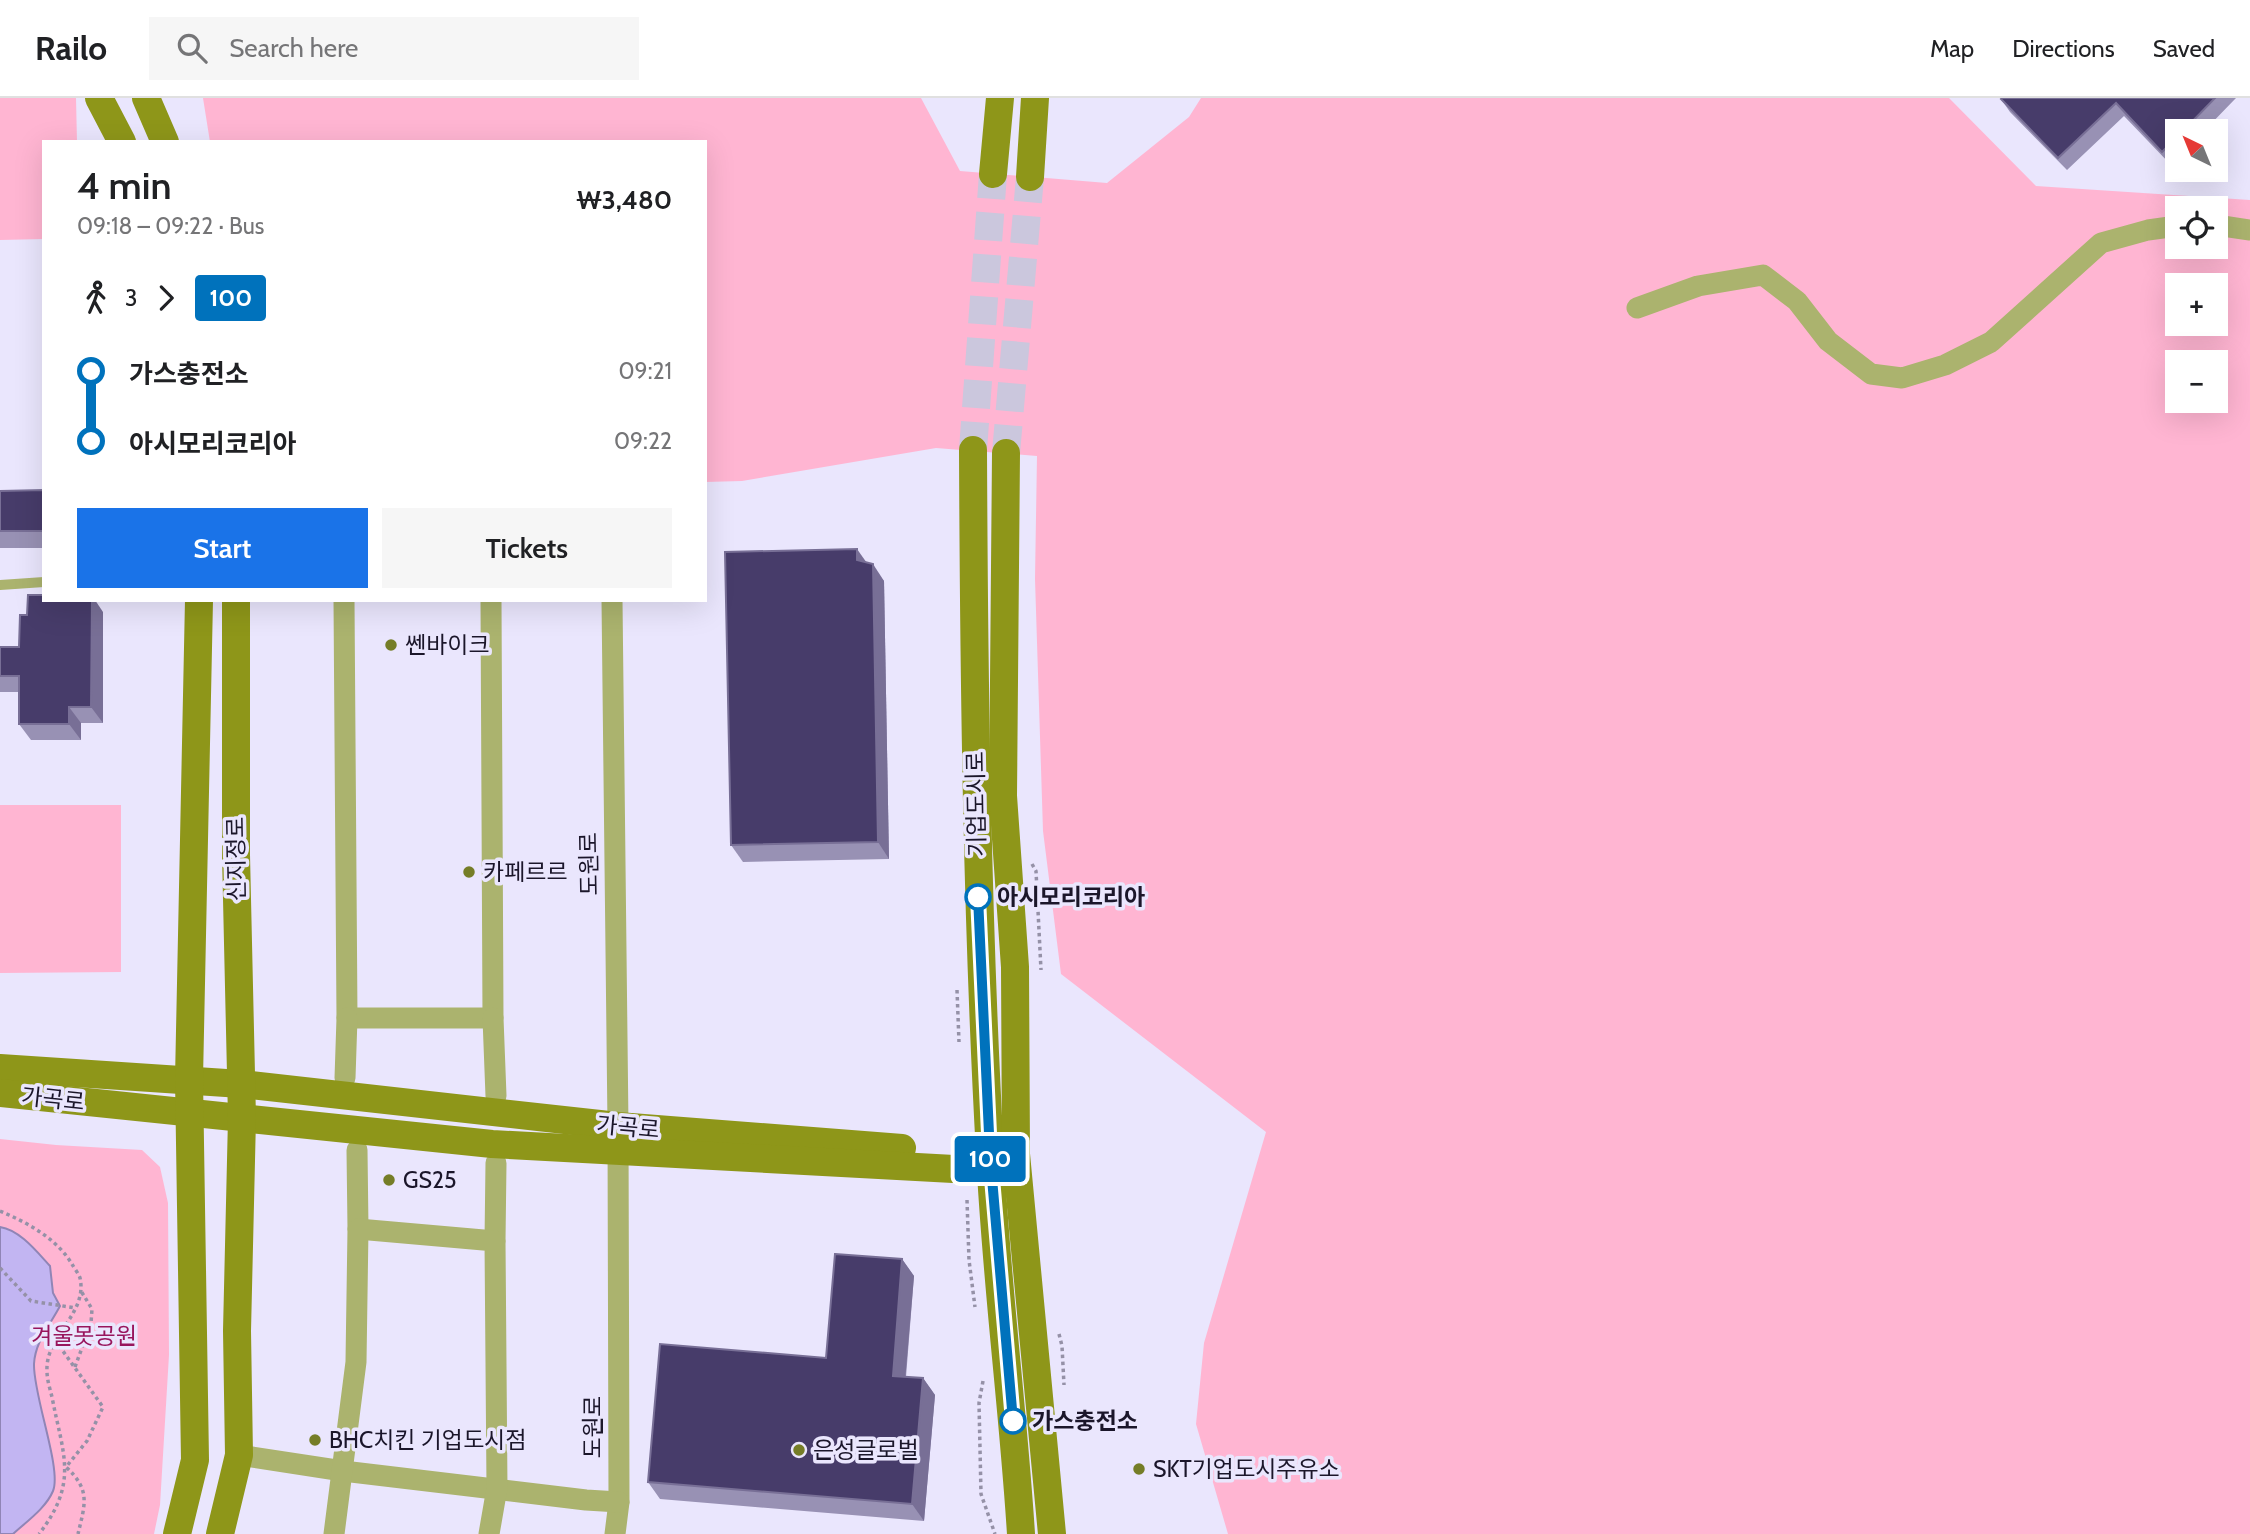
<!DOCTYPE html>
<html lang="en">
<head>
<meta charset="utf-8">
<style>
  :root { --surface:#fff; --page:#f6f6f6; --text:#202124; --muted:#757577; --line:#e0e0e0; --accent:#1a73e8 }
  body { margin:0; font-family:Cabin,"Noto Sans KR",sans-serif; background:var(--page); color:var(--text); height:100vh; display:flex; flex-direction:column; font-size:26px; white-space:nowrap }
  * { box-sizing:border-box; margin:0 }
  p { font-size:23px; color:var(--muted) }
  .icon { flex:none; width:38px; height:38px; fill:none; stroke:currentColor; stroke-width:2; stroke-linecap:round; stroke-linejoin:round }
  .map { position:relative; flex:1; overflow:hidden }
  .drawer { position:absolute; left:42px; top:42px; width:665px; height:462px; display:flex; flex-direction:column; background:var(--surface); border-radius:0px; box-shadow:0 7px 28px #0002 }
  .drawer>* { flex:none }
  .badge { padding:0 14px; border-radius:5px; font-size:24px; line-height:46px }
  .needle { width:46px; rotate:317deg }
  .buttons { position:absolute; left:2165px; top:21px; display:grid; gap:14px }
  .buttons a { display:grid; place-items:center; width:63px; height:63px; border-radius:0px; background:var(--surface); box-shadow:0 7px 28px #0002; font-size:35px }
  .map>.badge { position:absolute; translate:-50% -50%; box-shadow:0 0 0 4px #fff }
  .legs { display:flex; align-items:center; gap:10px; height:77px; padding:0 35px; font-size:23px }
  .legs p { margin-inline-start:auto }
  .headline { display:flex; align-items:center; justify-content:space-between; height:119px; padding:0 35px }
  h1 { font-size:38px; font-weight:600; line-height:52px }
  .action { display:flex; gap:14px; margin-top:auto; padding:14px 35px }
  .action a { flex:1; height:80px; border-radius:0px; background:var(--accent); color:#fff; font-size:28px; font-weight:600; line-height:80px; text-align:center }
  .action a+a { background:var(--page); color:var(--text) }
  ul { padding:0 35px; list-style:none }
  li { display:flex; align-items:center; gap:24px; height:70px; font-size:26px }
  li i { display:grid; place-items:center; width:10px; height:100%; margin:0 9px; background:currentColor }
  li i::after { content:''; width:18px; height:18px; margin:-9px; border:5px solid; border-radius:50%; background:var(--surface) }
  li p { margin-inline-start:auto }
  li:first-child i { background:linear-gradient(#0000 50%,currentColor 0) }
  li:last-child i { background:linear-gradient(currentColor 50%,#0000 0) }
  header { display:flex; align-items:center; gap:42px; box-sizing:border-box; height:98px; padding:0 35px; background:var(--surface); border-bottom:2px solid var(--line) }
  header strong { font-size:33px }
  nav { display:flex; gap:38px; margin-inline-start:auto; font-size:24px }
  .search { width:490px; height:63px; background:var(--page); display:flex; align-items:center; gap:18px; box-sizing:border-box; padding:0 24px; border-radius:0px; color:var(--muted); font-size:26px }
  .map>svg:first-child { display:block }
  .green { fill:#ffb5d2; fill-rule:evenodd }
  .water { fill:#c2b5f2; stroke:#9085b6; stroke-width:2 }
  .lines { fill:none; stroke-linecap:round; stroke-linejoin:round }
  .secondary-tunnel { stroke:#cbc7dd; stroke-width:28; stroke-dasharray:28 14; stroke-linecap:butt }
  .path { stroke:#9591a7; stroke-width:3.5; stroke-dasharray:3.5 3.5; stroke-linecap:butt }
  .lane { stroke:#abb36e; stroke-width:10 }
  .street { stroke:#abb36e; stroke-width:21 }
  .secondary { stroke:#8e9619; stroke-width:28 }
  .wall { fill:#9891b4 }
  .shaded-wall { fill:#786f96 }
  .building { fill:#473c6a; stroke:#786f96; stroke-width:2 }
  .line-1-casing { stroke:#fff; stroke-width:16 }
  .line-1 { stroke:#0072bc; stroke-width:10 }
  .poi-dot { fill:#757d27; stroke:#eae6fd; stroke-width:2.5 }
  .stop-1-dot { fill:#fff; stroke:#0072bc; stroke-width:3.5 }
  .labels { text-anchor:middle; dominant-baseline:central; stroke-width:7; stroke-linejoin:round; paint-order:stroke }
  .poi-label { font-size:23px; fill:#1b162a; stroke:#eae6fd; text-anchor:start }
  .street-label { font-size:23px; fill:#1b162a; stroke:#eae6fd }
  .stop-label { font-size:23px; font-weight:bold; fill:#1b162a; stroke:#eae6fd; text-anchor:start }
  .park-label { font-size:23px; fill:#98155d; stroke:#eae6fd }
</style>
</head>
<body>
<header>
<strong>Railo</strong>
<div class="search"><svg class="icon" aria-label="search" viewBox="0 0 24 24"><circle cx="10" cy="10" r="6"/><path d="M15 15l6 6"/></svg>Search here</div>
<nav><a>Map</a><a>Directions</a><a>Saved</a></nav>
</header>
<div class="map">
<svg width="2250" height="1436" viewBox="0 0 2250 1436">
  <rect width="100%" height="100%" fill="#eae6fd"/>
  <g class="green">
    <path d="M0,0H76L77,44H44V141L0,142Z"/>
    <path d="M203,0H921L960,73L1107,85L1189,19L1201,0H1949L2036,88L2250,102V1436H1228L1196,1326L1204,1245L1266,1034L1061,876L1043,733L1035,481L1037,358L936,350L742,383L705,384V44H210ZM2177,110H2216V149H2177ZM2177,187H2216V226H2177ZM2177,264H2216V303H2177Z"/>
    <path d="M0,707H121V874L0,875Z"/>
    <path d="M0,1041L56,1047L142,1052L160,1069L168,1105L169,1257L160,1407L154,1436H0Z"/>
  </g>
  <path class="water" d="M0,1129C20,1132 37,1154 50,1168L53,1195L60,1208C50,1227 35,1244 34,1266C33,1297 62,1371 53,1393C46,1410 26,1424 13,1436H0Z"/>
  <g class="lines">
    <g class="secondary-tunnel">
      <path d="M973,352L993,76"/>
      <path d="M1006,355L1030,79"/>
    </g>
    <g class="path">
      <path d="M1032,766L1036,773L1041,872"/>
      <path d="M957,892L959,944"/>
      <path d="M967,1102L969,1162L975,1209"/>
      <path d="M0,1113C28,1125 56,1140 72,1166C74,1170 79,1176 80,1180C88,1216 45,1238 47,1273C47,1282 50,1291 52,1299C63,1357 79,1384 39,1436"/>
      <path d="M0,1170L31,1203L76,1210"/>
      <path d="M1059,1236L1062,1248L1064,1287"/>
      <path d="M55,1242L103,1309L87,1343L66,1369C91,1392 85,1406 78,1436"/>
      <path d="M75,1269L91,1225L92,1211L81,1193"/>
      <path d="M983,1283L979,1305L981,1396L995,1436"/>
    </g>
    <path class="lane" d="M0,487L44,484"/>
    <g class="street">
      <path d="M2216,127L2250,132"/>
      <path d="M1637,210L1698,188L1763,177L1797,203L1828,243L1871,276L1902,280L1945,267L1991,244L2101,145L2148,132L2177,128"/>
      <path d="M344,502L347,920H493L491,502"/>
      <path d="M612,502L618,1028L619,1404L615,1436"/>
      <path d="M493,920L496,998"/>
      <path d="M345,980L347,920"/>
      <path d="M357,1052L358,1131"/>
      <path d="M495,1143L496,1065"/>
      <path d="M239,1357L343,1373L586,1402L619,1404"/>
      <path d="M334,1436L356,1264L358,1131L495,1143L497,1390L489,1436"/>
    </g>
    <g class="secondary">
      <path d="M99,0L122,44"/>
      <path d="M146,0L165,44"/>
      <path d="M993,76L1000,0"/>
      <path d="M1030,79L1035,0"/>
      <path d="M973,352C974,587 977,821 990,1056C996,1183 1013,1309 1021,1436"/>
      <path d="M1006,355L1003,698L1015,869L1016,1056L1052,1436"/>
      <path d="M0,970L241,986L618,1028L902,1050"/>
      <path d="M0,995L492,1046L1009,1074"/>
      <path d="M177,1436L195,1362L189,981L199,502"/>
      <path d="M220,1436L239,1357L237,1233L242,1020L236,757V502"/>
    </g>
  </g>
  <g class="wall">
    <path d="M2002,0H2236L2204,33H2177V61L2171,67L2124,18L2067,72L2010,14L2001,1Z"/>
    <path d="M44,392V450H0V393Z"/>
    <path d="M867,465L884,483L889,761L743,764L731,747Z"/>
    <path d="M103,514V625H81V642H31L19,626V594H0V549H19Z"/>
    <path d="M902,1161L914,1178L906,1279L923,1280L935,1297L924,1423L660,1401L648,1384L826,1260Z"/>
  </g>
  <g class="shaded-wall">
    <path d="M857,451L869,468L857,462Z"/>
    <path d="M873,466L884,483L889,761L878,744Z"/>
    <path d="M92,502H95L103,514V625L91,609Z"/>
    <path d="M69,609L81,625V642L69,626Z"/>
    <path d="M902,1161L914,1178L904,1295L893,1278Z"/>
    <path d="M923,1280L935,1297L924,1423L912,1406Z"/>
  </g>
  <g class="building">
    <path d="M2002,0H2215L2183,33H2177V39L2162,54L2116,5L2058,60L2001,1Z"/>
    <path d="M44,392V433H0V393Z"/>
    <path d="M857,451V462L873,466L878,744L731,747L725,454Z"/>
    <path d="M28,497H44V502H92L91,609H69V626H19V578H0V549H19L20,517H27Z"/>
    <path d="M835,1156L902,1161L893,1278L923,1280L912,1406L648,1384L660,1246L826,1260Z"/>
  </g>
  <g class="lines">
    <defs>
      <path id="line-1" d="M978,799L990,1057L1013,1323"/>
    </defs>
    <use href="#line-1" class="line-1-casing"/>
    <use href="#line-1" class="line-1"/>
  </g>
  <g class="poi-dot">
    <circle cx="391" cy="547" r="7"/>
    <circle cx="469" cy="774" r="7"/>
    <circle cx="389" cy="1082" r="7"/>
    <circle cx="315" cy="1342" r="7"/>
    <circle cx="799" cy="1352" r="7"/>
    <circle cx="1139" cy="1371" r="7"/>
  </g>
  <g class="stop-1-dot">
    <circle cx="978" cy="799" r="12"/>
    <circle cx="1013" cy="1323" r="12"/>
  </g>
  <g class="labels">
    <g class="poi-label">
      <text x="405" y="547">쎈바이크</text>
      <text x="483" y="774">카페르르</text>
      <text x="403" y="1082">GS25</text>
      <text x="329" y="1342">BHC치킨 기업도시점</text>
      <text x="813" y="1352">은성글로벌</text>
      <text x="1153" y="1371">SKT기업도시주유소</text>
    </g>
    <g class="street-label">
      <text transform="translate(976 706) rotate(-91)">기업도시로</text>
      <text transform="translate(236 761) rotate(-91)">신지정로</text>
      <text transform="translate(589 766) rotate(-91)">도원로</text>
      <text transform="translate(53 1001) rotate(6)">가곡로</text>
      <text transform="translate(628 1029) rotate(5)">가곡로</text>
      <text transform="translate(593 1329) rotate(-90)">도원로</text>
    </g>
    <g class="stop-label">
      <text x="997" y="799">아시모리코리아</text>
      <text x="1032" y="1323">가스충전소</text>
    </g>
    <g class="park-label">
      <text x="84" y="1238">겨울못공원</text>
    </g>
  </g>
</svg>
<div class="buttons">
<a><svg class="needle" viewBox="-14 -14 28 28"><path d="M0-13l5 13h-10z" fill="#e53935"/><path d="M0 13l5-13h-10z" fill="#757577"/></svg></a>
<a><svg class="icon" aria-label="locate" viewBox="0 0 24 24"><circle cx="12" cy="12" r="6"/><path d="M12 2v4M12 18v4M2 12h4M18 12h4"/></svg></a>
<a>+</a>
<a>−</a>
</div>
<b class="badge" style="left:990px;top:1061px;background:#0072bc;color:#fff">100</b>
<section class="drawer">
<div class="headline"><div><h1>4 min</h1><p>09:18 – 09:22 · Bus</p></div><b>₩3,480</b></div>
<div class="legs"><svg class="icon" aria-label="walk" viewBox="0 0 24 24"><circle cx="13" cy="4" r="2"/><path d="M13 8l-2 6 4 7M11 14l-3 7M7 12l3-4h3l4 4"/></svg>3<svg class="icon" aria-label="forward" viewBox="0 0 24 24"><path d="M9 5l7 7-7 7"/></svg><b class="badge" style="background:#0072bc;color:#fff">100</b></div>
<ul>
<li><i style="color:#0072bc"></i><b>가스충전소</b><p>09:21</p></li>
<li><i style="color:#0072bc"></i><b>아시모리코리아</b><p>09:22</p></li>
</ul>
<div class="action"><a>Start</a><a>Tickets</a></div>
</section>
</div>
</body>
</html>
